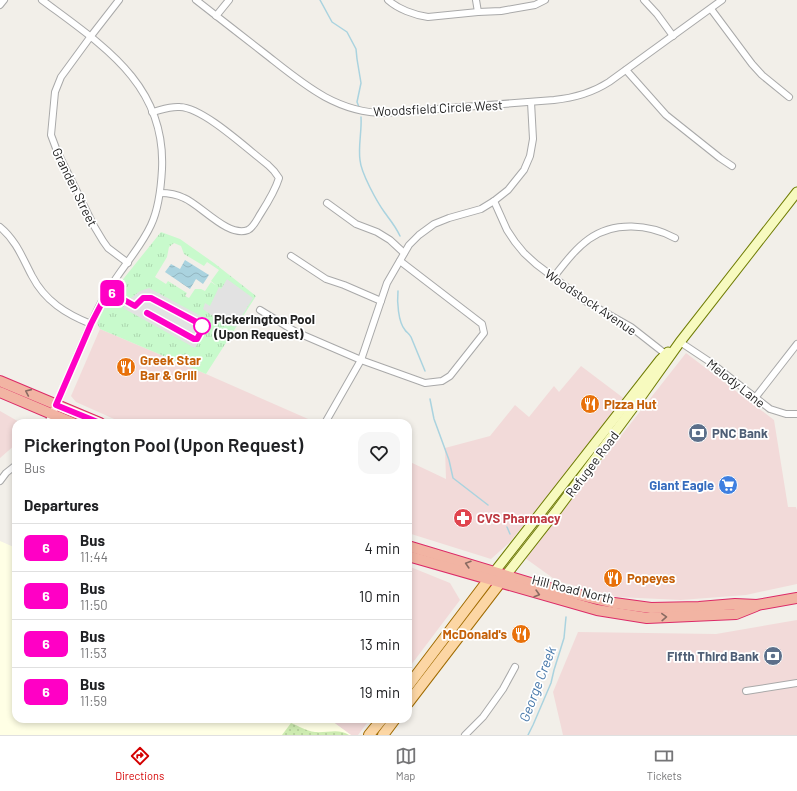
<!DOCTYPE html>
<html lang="en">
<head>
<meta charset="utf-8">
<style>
  :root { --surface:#fff; --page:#f6f6f6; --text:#202124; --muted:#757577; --line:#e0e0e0; --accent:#d40000 }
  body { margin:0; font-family:Barlow,sans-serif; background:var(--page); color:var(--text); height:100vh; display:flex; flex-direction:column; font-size:15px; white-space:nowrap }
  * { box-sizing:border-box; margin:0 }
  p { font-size:13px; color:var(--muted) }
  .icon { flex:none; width:22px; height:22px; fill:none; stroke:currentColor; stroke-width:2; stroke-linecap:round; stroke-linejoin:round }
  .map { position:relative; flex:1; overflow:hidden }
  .sheet { position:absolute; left:12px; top:419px; width:400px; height:304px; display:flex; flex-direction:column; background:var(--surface); border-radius:12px; box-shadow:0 2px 6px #0003 }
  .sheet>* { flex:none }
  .badge { padding:0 8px; border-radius:6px; font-size:14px; line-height:26px }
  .map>.badge { position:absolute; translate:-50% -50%; box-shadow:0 0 0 2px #fff }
  h2 { padding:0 12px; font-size:15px; line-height:36px }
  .round { display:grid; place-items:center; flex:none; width:42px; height:42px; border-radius:12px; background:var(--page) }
  .overview { display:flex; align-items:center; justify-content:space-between; height:68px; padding:0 12px }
  h1 { font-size:19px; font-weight:600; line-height:30px }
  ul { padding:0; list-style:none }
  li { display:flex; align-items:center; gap:12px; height:48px; padding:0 12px; border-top:1px solid var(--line) }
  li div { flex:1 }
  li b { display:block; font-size:15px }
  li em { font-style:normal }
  li .badge { min-width:44px; font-weight:700; text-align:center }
  .dock { display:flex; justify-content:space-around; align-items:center; height:56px; border-top:1px solid var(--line); background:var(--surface); font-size:11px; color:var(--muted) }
  .dock a { display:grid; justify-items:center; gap:2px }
  .dock .current { color:var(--accent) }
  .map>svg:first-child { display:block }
  .commercial { fill:#f2dad9 }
  .education { fill:#ffffe5 }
  .grass { fill:url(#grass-dots) }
  .park { fill:url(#park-tufts); fill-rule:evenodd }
  .parking { fill:#e2e2e2 }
  .water { fill:url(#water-waves) }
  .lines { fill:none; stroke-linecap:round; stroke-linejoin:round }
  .stream { stroke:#aad3df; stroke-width:1.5 }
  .minor-casing { stroke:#a9a9a9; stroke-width:8 }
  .secondary-casing { stroke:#707d05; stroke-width:11 }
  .primary-casing { stroke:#a06b00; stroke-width:12 }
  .trunk-casing { stroke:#dc2a67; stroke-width:12 }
  .minor { stroke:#fff; stroke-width:6 }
  .secondary { stroke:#f7fabf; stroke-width:9 }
  .primary { stroke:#fcd6a4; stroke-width:10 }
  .trunk { stroke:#f2b4a3; stroke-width:10 }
  .oneway { stroke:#8a6b62 }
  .line-casing { stroke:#fff; stroke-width:9 }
  .line { stroke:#ff00c5; stroke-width:6 }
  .stop-dot { fill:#fff; stroke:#ff00c5; stroke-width:2 }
  .labels { text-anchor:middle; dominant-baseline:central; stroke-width:3.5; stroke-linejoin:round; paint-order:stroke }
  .street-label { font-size:13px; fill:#222; stroke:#fff }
  .stop-label { font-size:13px; font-weight:bold; fill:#222; stroke:#fff; text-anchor:start }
  .food-label { font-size:13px; font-weight:bold; fill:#c56008; stroke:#fff; text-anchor:start }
  .service-label { font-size:13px; font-weight:bold; fill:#4e5e75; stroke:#fff; text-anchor:start }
  .shop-label { font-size:13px; font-weight:bold; fill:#366cbe; stroke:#fff; text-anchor:end }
  .health-label { font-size:13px; font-weight:bold; fill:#be3a42; stroke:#fff; text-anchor:start }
  .water-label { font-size:14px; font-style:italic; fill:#4a7aab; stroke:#fff }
</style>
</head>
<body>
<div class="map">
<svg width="797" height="735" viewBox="0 0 797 735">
  <defs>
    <pattern id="grass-dots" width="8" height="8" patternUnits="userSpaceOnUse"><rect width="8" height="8" fill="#cdebb0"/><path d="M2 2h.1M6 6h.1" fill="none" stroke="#b0c997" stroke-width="1.8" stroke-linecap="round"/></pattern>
    <pattern id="park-tufts" width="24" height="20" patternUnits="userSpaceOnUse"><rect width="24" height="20" fill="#c8facc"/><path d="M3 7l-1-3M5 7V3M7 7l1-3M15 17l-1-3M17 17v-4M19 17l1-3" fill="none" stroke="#acd6af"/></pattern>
    <pattern id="water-waves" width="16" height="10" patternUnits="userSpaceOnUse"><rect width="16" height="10" fill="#aad3df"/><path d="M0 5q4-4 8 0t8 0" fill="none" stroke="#92b5bf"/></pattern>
  </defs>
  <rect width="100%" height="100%" fill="#f2efe9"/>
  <g class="commercial">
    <path d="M100,329L206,374L315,422V423H123L76,402L71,396Z"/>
    <path d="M686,353L774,420L788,507H796L797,510V584L746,595L681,600L617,597L557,581L525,558Z"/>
    <path d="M581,366L626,400L509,543L491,559L408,533V461L446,479L445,448L490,436L515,405L529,417L554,386L559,392Z"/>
    <path d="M0,411L21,423H16V444L0,458Z"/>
    <path d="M408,566L450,583L460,600L408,669Z"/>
    <path d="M797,620V735H563L553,692L578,632L716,634Z"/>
    <path d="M329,719H370L358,735H351Z"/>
  </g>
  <path class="education" d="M0,541L16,548V719H329L351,735H0Z"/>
  <path class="grass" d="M291,723C299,726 306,731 315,732C327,733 339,728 349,735H282Z"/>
  <path class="park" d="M161,232L180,239L214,263L256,296L206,374L100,329L97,323L112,293ZM174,243L181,246L184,254L204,266L207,262L219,270L211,281L217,286L211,282L205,291L201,289H195L189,298L185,296L187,293L168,281L166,284L155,277L167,257L169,247Z"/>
  <g class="parking">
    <path d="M227,279L253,298L235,327L221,322L203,309L205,303L210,306L219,287L221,289Z"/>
    <path d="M149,288L210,321L195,348L123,308L125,304L120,301L123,295L127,298H131L140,291Z"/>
  </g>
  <path class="water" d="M185,260L209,275L203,284L196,279L190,289L165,272L171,264L180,269Z"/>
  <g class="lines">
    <g class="stream">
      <path d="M320,0L332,22L347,32L356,49L357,59L361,83L357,102L359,107"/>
      <path d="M361,117C362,131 358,146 360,160C361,173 377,202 385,213C391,221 396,227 400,236"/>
      <path d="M398,291C397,301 398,322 405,330C407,333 409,333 411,337L425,371"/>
      <path d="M430,399L434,419L449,460L453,478L488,505"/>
      <path d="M507,527L510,534"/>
      <path d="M528,735L533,725L551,683L554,670L564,638L566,617"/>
    </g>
    <defs>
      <g id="minor">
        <path d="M42,0C102,45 166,84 162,169C161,188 159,208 151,225C140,249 121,268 108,291C96,309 88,331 79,351C69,375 59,399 48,423"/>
        <path d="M119,0L91,36L61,77L55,92L51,135L57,151L94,226L103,241L108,248L128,263"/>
        <path d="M196,0C219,18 241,35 264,53C301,82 335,113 385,113L554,100C574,98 592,93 609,82L722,0"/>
        <path d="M388,0C398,9 414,15 428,17L478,12L501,11L535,5L545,0"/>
        <path d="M476,0L478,12"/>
        <path d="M644,0L657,14L673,36"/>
        <path d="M0,5L4,0"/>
        <path d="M711,9L752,64L762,75L789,97"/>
        <path d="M216,16L229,0"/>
        <path d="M626,70L666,115L720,158L732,166"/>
        <path d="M152,112C161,110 170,106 180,107C204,108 247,149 268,165L274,171L279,178C275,191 268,202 261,213C257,219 254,227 248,230C228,238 201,205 184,198C176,194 169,193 160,193"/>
        <path d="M494,201L507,230L515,242L524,253L536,264L585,301L631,327L668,356"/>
        <path d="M327,203L356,224L377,232L390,240L404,253"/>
        <path d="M0,227C16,240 23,259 32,276C45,301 66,314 91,324"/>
        <path d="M291,256L326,279L344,285L381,301"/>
        <path d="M553,278C564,264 575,249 589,239C614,221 649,224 675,238"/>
        <path d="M260,310L296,332L361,360L425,383L442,381L450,376L484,333L482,324L400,261"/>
        <path d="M680,342L710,362L770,409L786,414H797"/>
        <path d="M755,398L797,344"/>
        <path d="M325,423L361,360L387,283L409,245L419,235L434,224L449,218L481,209L494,201L508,190L524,170L530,156L533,139L531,102"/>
        <path d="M0,481L6,473L16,465"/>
        <path d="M746,691L797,683"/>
        <path d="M465,735L483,717L503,689L515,667"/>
      </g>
      <g id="secondary">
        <path d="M492,575L660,360L668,352"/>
        <path d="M503,579L557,510L638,401L680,342L797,192"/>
      </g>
      <g id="primary">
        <path d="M408,686L492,575"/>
        <path d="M408,703L503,579"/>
        <path d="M369,735L382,719"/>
        <path d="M383,735L395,719"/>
      </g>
      <g id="trunk">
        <path d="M0,381L100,423"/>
        <path d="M0,392L73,423"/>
        <path d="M408,546L537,585L614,603L651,608L699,607L735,604L757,605L797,598"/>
        <path d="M408,556L597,610L647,618L736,614L756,606"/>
      </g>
    </defs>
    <use href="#minor" class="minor-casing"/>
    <use href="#secondary" class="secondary-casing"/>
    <use href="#primary" class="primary-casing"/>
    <use href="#trunk" class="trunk-casing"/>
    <use href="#minor" class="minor"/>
    <use href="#secondary" class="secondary"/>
    <use href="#primary" class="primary"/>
    <use href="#trunk" class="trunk"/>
  </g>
  <defs><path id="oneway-chevron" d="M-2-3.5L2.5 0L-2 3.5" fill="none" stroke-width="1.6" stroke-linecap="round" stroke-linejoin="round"/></defs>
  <g class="oneway">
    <use href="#oneway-chevron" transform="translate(28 392) rotate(-156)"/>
    <use href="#oneway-chevron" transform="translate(468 564) rotate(-163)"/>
    <use href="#oneway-chevron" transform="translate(537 594) rotate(16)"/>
    <use href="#oneway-chevron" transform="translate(664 617) rotate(-2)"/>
  </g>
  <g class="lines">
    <defs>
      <path id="line" d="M100,423L56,405L91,324L108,291L135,306L143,298H151L204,326L197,339H194L147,313"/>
    </defs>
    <use href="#line" class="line-casing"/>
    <use href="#line" class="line"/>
  </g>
  <defs>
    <symbol id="restaurant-disc" viewBox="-11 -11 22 22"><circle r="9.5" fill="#e8710a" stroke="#fff"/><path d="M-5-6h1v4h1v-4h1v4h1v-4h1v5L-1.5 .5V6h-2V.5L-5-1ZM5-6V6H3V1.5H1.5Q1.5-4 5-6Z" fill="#fff"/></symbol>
    <symbol id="bank-disc" viewBox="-11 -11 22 22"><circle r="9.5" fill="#5c6f8a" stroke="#fff"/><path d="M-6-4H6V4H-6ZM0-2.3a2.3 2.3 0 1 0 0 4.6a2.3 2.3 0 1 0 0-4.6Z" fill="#fff"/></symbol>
    <symbol id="supermarket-disc" viewBox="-11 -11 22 22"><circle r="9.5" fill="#3f7fe0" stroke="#fff"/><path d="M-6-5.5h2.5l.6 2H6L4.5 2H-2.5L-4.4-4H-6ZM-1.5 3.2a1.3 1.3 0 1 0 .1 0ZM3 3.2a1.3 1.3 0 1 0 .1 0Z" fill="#fff"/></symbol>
    <symbol id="pharmacy-disc" viewBox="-11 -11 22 22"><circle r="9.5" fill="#e0444e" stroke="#fff"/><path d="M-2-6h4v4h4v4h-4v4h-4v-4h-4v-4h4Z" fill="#fff"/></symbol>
  </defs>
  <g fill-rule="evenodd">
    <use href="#restaurant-disc" x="115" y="356" width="22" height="22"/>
    <use href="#restaurant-disc" x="579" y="393" width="22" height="22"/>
    <use href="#bank-disc" x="687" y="422" width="22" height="22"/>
    <use href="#supermarket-disc" x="717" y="474" width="22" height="22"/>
    <use href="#pharmacy-disc" x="452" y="507" width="22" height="22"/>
    <use href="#restaurant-disc" x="602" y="567" width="22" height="22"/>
    <use href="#restaurant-disc" x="510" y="623" width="22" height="22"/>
    <use href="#bank-disc" x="762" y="645" width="22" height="22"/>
  </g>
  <circle class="stop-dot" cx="202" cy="326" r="8"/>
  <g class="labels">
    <g class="street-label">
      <text transform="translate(438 108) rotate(-3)">Woodsfield Circle West</text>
      <text transform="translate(75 187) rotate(64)">Granden Street</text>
      <text transform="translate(591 302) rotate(34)">Woodstock Avenue</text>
      <text transform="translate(736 383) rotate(38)">Melody Lane</text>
      <text transform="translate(592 464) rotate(-53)">Refugee Road</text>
      <text transform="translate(573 589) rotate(14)">Hill Road North</text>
    </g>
    <g class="stop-label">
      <text x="214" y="319">Pickerington Pool<tspan x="214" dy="15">(Upon Request)</tspan></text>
    </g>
    <g class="food-label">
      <text x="140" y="360">Greek Star<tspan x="140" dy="15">Bar &amp; Grill</tspan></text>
      <text x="604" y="404">Pizza Hut</text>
      <text x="627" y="578">Popeyes</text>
      <text x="507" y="634" text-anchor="end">McDonald's</text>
    </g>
    <g class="service-label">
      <text x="712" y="433">PNC Bank</text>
      <text x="759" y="656" text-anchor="end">Fifth Third Bank</text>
    </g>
    <g class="shop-label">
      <text x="714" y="485">Giant Eagle</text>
    </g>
    <g class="health-label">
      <text x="477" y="518">CVS Pharmacy</text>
    </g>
    <g class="water-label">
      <text transform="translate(537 684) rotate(-69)">George Creek</text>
    </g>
  </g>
</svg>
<b class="badge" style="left:112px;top:293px;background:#ff00c5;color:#fff">6</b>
<section class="sheet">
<div class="overview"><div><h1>Pickerington Pool (Upon Request)</h1><p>Bus</p></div><a class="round"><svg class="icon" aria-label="heart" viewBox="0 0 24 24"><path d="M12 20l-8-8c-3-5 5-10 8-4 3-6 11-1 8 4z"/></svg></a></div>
<h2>Departures</h2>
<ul>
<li><span class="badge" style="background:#ff00c5;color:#fff">6</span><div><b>Bus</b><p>11:44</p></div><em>4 min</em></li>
<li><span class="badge" style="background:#ff00c5;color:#fff">6</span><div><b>Bus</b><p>11:50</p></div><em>10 min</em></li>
<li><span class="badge" style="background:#ff00c5;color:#fff">6</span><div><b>Bus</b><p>11:53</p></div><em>13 min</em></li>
<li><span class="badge" style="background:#ff00c5;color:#fff">6</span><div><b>Bus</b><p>11:59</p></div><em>19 min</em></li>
</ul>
</section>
</div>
<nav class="dock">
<a class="current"><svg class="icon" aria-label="directions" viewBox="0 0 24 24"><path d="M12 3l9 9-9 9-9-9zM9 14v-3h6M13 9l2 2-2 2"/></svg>Directions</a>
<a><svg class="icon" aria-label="map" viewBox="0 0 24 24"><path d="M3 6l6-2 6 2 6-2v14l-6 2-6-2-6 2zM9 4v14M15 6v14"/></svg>Map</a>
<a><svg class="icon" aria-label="tickets" viewBox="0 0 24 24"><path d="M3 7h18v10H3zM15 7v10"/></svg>Tickets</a>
</nav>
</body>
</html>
